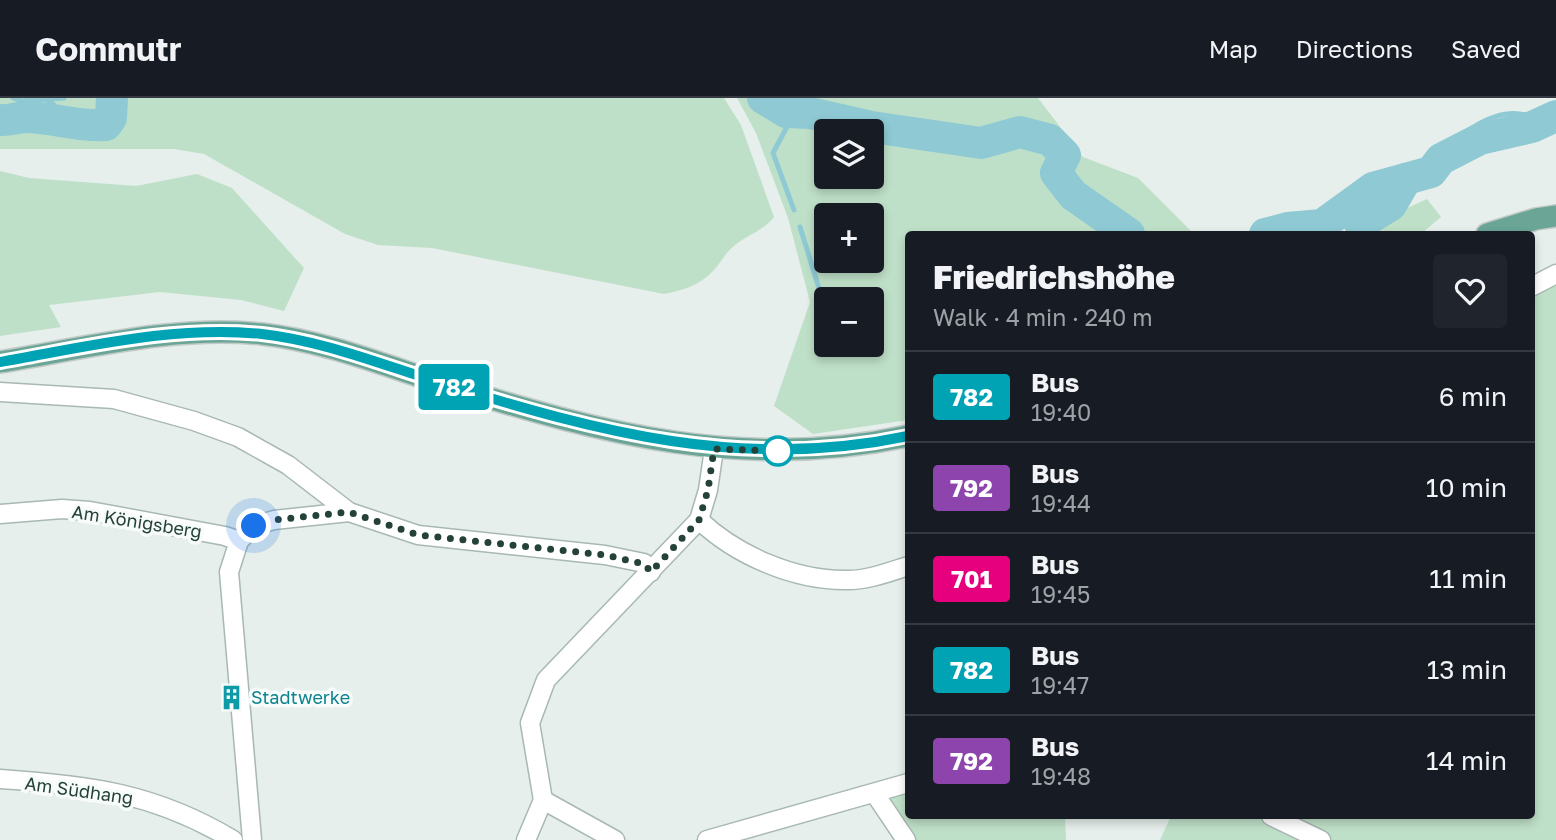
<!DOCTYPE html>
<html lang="en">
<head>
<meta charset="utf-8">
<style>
  :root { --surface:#171b24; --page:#20242c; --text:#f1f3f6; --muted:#9ea1a6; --line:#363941 }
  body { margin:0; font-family:"Golos Text",sans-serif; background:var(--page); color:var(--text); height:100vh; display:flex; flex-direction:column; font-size:26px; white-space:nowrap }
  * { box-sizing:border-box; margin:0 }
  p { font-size:23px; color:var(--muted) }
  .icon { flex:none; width:38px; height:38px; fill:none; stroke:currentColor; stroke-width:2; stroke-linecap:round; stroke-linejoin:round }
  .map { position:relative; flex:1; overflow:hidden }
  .side { position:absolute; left:905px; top:133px; width:630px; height:588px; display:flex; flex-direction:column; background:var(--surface); border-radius:7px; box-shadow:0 4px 10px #0003 }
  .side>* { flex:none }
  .badge { padding:0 14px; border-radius:5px; font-size:24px; line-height:46px }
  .fabs { position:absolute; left:814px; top:21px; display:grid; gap:14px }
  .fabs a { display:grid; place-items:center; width:70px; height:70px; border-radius:7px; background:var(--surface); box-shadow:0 4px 10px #0003; font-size:35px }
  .you { position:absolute; width:35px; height:35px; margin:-18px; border:5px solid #fff; border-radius:50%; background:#1a73e8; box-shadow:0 0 0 10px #1a73e833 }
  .map>.badge { position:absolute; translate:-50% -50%; box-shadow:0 0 0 4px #fff }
  .round { display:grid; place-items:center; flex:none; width:74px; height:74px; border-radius:7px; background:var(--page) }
  .overview { display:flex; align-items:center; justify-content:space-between; height:119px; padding:0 28px }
  h1 { font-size:33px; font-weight:800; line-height:52px }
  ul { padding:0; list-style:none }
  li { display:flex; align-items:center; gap:21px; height:91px; padding:0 28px; border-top:2px solid var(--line) }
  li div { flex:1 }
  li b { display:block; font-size:26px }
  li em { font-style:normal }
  li .badge { min-width:77px; font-weight:700; text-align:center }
  header { display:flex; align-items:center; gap:42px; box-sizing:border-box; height:98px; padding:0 35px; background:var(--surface); border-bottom:2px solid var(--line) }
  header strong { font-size:33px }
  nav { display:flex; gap:38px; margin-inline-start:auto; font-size:24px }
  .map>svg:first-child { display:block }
  .green { fill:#bfe0c8; fill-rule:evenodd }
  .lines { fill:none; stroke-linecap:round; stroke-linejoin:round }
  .stream { stroke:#8ec9d4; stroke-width:5 }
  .river { stroke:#8ec9d4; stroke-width:32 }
  .minor-casing { stroke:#a8b8b2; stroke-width:21 }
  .major-casing { stroke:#c2cac8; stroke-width:24 }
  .minor { stroke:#fff; stroke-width:18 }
  .major { stroke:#6aa596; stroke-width:21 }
  .line-casing { stroke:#fff; stroke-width:16 }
  .line { stroke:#00a3b4; stroke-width:10 }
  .walk { stroke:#24423a; stroke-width:7; stroke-dasharray:0 12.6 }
  .stop-dot { fill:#fff; stroke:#00a3b4; stroke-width:3.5 }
  .labels { text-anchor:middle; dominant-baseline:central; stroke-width:7; stroke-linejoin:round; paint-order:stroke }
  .street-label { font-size:18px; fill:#24423a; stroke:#f7fbf9 }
  .culture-label { font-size:18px; fill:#0d838f; stroke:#f7fbf9; text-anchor:start }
</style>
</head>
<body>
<header>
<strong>Commutr</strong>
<nav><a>Map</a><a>Directions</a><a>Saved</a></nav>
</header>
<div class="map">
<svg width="1556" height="742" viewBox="0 0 1556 742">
  <rect width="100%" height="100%" fill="#e6efeb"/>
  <g class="green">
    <path d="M0,0H724L741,27L774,119C763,133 747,137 734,148C725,155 721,165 713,173C699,188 683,192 664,196L432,150L378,147L345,136L204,56L174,51H0Z"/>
    <path d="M737,0H1038L1083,59L1138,80L1194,136H908V322L813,336L774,308L810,204L788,120L756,35ZM826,33H872V79H826ZM826,117H872V163H826ZM826,201H872V247H826Z"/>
    <path d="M0,73L29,80L136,88L197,76L232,90L304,170L284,213L241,202L160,194L49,207L61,229L0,238Z"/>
    <path d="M1427,101L1441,119L1421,136H1351Z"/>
    <path d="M1556,178V742H1160L1171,718H1531V194Z"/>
    <path d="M908,692V718H1065L1066,742H912L890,703L894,697Z"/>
  </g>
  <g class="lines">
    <g class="stream">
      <path d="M13,0L22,3L64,0"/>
      <path d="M47,2L54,7L60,22"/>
      <path d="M24,19L27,1"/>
      <path d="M1441,61C1461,32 1506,0 1540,24"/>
      <path d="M794,112L773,55L789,25L798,15"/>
      <path d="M800,129L826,213"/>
      <path d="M848,247L850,248"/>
    </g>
    <g class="river">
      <path d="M763,0L786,14L810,15L872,29L981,45L1020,34L1050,42L1065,57L1056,75L1073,97L1129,136"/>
      <path d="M0,22C9,23 18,19 28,19C55,20 79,29 106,27L111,20L112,0"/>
      <path d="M1360,126L1391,107L1406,81"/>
      <path d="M1265,136L1288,130L1322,127L1373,90L1431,74L1441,61L1480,41L1532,29L1556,18"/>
    </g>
    <defs>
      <g id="minor">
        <path d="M1531,189L1556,176"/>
        <path d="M0,294L114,301L194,323L238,339L288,367L349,414"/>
        <path d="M0,416L62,411L90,413L225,438L239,443"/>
        <path d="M699,422C736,457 793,482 845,482C866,483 889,474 908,468"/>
        <path d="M0,681C89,687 155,695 233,742"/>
        <path d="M875,696L906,742"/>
        <path d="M1271,718L1321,742"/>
        <path d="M252,742L229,474L239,443L254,428L274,422L349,414L418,437L605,457L644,465L651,474"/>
        <path d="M526,742L543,702"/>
        <path d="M615,742L543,702L530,625L546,582L699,422L708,392L714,351"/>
        <path d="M707,742L908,685"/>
      </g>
      <g id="major">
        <path d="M1487,136L1536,121L1556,118"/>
        <path d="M0,264C86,250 175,227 262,236C325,243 386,268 446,287C605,336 742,373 908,338"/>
      </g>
    </defs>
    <use href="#minor" class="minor-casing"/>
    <use href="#major" class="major-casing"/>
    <use href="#minor" class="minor"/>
    <use href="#major" class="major"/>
  </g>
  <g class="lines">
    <defs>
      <path id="line" d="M0,264C86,249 175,227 262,236C324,243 383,267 441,285C598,334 743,373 908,338"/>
    </defs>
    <use href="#line" class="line-casing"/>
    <use href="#line" class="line"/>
    <path class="walk" d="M254,428L274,422L349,414L418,437L605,457L644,466L651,474L699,422L708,392L714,351L784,353H778"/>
  </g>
  <defs>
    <symbol id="building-bare" viewBox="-9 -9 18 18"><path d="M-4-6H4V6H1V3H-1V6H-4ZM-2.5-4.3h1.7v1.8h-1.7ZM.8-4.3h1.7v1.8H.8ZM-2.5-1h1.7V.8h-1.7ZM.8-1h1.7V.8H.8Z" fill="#0f9aa8" stroke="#f7fbf9" stroke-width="2.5" paint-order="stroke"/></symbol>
  </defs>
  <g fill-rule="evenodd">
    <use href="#building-bare" x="214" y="582" width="35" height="35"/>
  </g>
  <circle class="stop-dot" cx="778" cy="353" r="14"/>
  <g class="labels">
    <g class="street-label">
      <text transform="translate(137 423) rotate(9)">Am Königsberg</text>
      <text transform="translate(79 692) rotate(8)">Am Südhang</text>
    </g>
    <g class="culture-label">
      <text x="251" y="599">Stadtwerke</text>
    </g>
  </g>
</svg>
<div class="fabs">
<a><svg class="icon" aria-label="layers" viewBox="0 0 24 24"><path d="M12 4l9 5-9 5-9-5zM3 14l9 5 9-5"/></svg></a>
<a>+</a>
<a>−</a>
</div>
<div class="you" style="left:254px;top:428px"></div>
<b class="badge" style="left:454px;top:289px;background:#00a3b4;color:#fff">782</b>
<section class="side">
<div class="overview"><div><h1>Friedrichshöhe</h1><p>Walk · 4 min · 240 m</p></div><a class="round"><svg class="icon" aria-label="heart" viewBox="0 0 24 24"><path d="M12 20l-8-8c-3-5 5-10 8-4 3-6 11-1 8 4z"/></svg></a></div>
<ul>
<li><span class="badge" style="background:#00a3b4;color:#fff">782</span><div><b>Bus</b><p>19:40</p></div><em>6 min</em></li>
<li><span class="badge" style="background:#8e44ad;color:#fff">792</span><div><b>Bus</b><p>19:44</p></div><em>10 min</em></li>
<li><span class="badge" style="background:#e6007e;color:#fff">701</span><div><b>Bus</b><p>19:45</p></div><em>11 min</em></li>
<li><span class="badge" style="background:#00a3b4;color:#fff">782</span><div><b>Bus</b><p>19:47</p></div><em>13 min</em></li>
<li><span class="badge" style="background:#8e44ad;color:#fff">792</span><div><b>Bus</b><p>19:48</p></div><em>14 min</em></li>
</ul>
</section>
</div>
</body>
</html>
